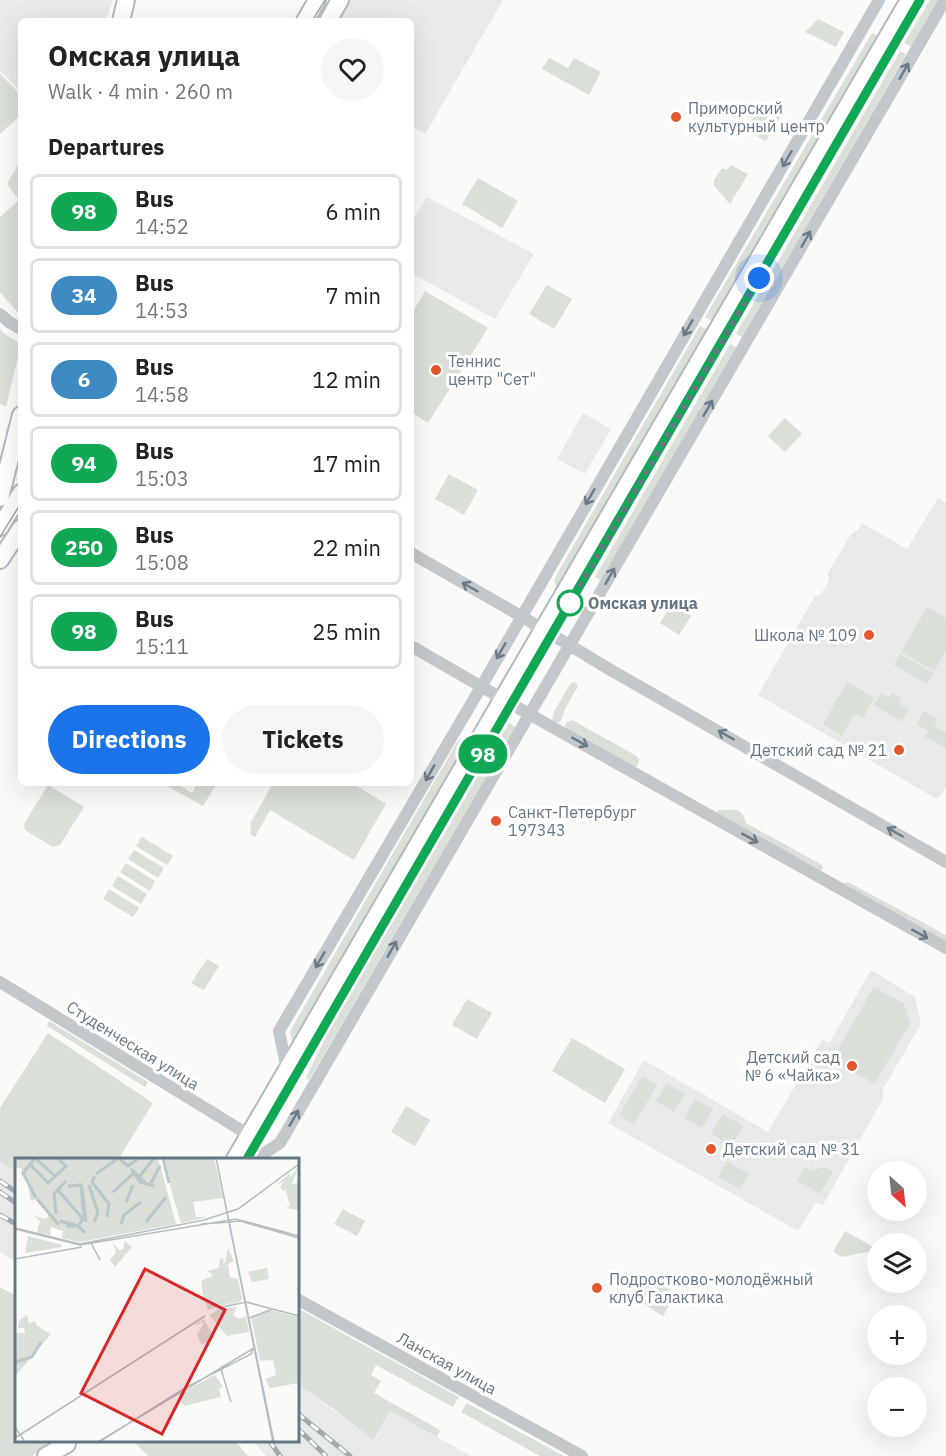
<!DOCTYPE html>
<html lang="en">
<head>
<meta charset="utf-8">
<style>
  :root { --surface:#fff; --page:#f6f6f6; --text:#222; --muted:#767676; --line:#e0e0e0; --accent:#1a73e8 }
  body { margin:0; font-family:"IBM Plex Sans",sans-serif; background:var(--page); color:var(--text); height:100vh; display:flex; flex-direction:column; font-size:22px; white-space:nowrap }
  * { box-sizing:border-box; margin:0 }
  p { font-size:20px; color:var(--muted) }
  .icon { flex:none; width:33px; height:33px; fill:none; stroke:currentColor; stroke-width:2; stroke-linecap:round; stroke-linejoin:round }
  .map { position:relative; flex:1; overflow:hidden }
  .side { position:absolute; left:18px; top:18px; width:396px; height:768px; display:flex; flex-direction:column; background:var(--surface); border-radius:9px; box-shadow:0 6px 24px #0002 }
  .side>* { flex:none }
  .badge { padding:0 12px; border-radius:20px; font-size:21px; line-height:39px }
  .needle { width:39px; rotate:153deg }
  .tools { position:absolute; left:867px; top:1161px; display:grid; gap:12px }
  .tools a { display:grid; place-items:center; width:60px; height:60px; border-radius:50%; background:var(--surface); box-shadow:0 6px 24px #0002; font-size:30px }
  .you { position:absolute; width:30px; height:30px; margin:-15px; border:4px solid #fff; border-radius:50%; background:#1a73e8; box-shadow:0 0 0 9px #1a73e833 }
  .map>.badge { position:absolute; translate:-50% -50%; box-shadow:0 0 0 3px #fff }
  h2 { padding:0 30px; font-size:22px; line-height:54px }
  .round { display:grid; place-items:center; flex:none; width:63px; height:63px; border-radius:32px; background:var(--page) }
  .head { display:flex; align-items:center; justify-content:space-between; height:102px; padding:0 30px }
  h1 { font-size:28px; font-weight:700; line-height:45px }
  .primary-button { display:flex; gap:12px; margin-top:auto; padding:12px 30px }
  .primary-button a { flex:1; height:69px; border-radius:36px; background:var(--accent); color:#fff; font-size:24px; font-weight:700; line-height:69px; text-align:center }
  .primary-button a+a { background:var(--page); color:var(--text) }
  ul { padding:0; list-style:none }
  li { display:flex; align-items:center; gap:18px; height:75px; margin:0 12px 9px; padding:0 18px; border:3px solid var(--line); border-radius:9px }
  li div { flex:1 }
  li b { display:block; font-size:22px }
  li em { font-style:normal }
  li .badge { min-width:66px; font-weight:700; text-align:center }
  .map>svg:first-child { display:block }
  .built { fill:#e8e9e9 }
  .green { fill:#dadfd7 }
  .lines { fill:none; stroke-linecap:round; stroke-linejoin:round }
  .secondary-casing { stroke:#b3babf; stroke-width:20 }
  .street { stroke:#c3c8cc; stroke-width:12 }
  .secondary { stroke:#fff; stroke-width:16 }
  .tram { stroke:#a2aab0; stroke-width:1.5 }
  .rail-casing { stroke:#a2aab0; stroke-width:5 }
  .rail { stroke:#fff; stroke-width:3; stroke-dasharray:9; stroke-linecap:butt }
  .oneway { stroke:#6a7a87 }
  .line-casing { stroke:#fff; stroke-width:14 }
  .line { stroke:#10a855; stroke-width:9 }
  .walk { stroke:#657683; stroke-width:6; stroke-dasharray:0 10.8 }
  .poi-dot { fill:#e4572e; stroke:#fff; stroke-width:2 }
  .stop-dot { fill:#fff; stroke:#10a855; stroke-width:3 }
  .labels { text-anchor:middle; dominant-baseline:central; stroke-width:6; stroke-linejoin:round; paint-order:stroke }
  .poi-label { font-size:16px; fill:#657683; stroke:#fff; text-anchor:start }
  .stop-label { font-size:16px; font-weight:bold; fill:#657683; stroke:#fff; text-anchor:start }
  .street-label { font-size:16px; fill:#657683; stroke:#fff }
  .inset-river { fill:none; stroke:#bbc7cb; stroke-width:3 }
  .inset-road { fill:none; stroke:#b5bdc2; stroke-width:1.5 }
  .view { fill:#d62828; fill-opacity:0.15; stroke:#d62828; stroke-width:3 }
  .inset-edge { fill:none; stroke:#657683; stroke-width:3 }
</style>
</head>
<body>
<div class="map">
<svg width="946" height="1456" viewBox="0 0 946 1456">
  <rect width="100%" height="100%" fill="#fafaf8"/>
  <g class="built">
    <path d="M0,0H113L106,21H21V92L0,71Z"/>
    <path d="M349,0H503L425,134L411,126V21H337Z"/>
    <path d="M427,197L534,254L495,319L411,273V223Z"/>
    <path d="M583,413L611,429L585,474L557,459Z"/>
    <path d="M938,498L946,503V787L940,796L935,798L758,695L815,596L821,594L827,584L829,580L828,573L851,534L858,530L862,523L907,549Z"/>
    <path d="M871,970L915,997L921,1024L883,1089V1099L823,1205L816,1202L798,1231L608,1123L644,1060L768,1132L822,1040L830,1042Z"/>
    <path d="M0,1161L16,1172V1262L0,1252Z"/>
    <path d="M297,1384L375,1440L390,1411L471,1456H266L252,1440H297Z"/>
  </g>
  <g class="green">
    <path d="M930,0H938L911,47L904,43Z"/>
    <path d="M818,19L844,32L836,47L805,32Z"/>
    <path d="M872,33L880,38L714,322L705,317Z"/>
    <path d="M900,51L906,54L742,337L736,334Z"/>
    <path d="M549,58L568,68L574,58L601,72L589,95L542,69Z"/>
    <path d="M0,74L21,95V115L0,134Z"/>
    <path d="M761,109L783,113L766,141L749,132L752,127L749,125L756,112Z"/>
    <path d="M21,159V316L0,292V217L19,200L7,184Z"/>
    <path d="M731,165L748,174L730,204L714,186V180L722,168L727,170Z"/>
    <path d="M478,178L518,201L502,228L462,204Z"/>
    <path d="M547,285L572,299L554,329L529,314Z"/>
    <path d="M425,291L488,328L428,423L411,412V315Z"/>
    <path d="M700,326L708,330L555,602L553,596L556,586L554,581L558,572Z"/>
    <path d="M0,329L5,334L21,344L6,407L0,404Z"/>
    <path d="M730,344L736,347L601,580L595,577Z"/>
    <path d="M785,418L802,434L785,452L768,436Z"/>
    <path d="M449,474L478,490L464,515L435,499Z"/>
    <path d="M672,604L691,616L679,635L660,623Z"/>
    <path d="M927,607L946,618V652L934,671L901,652Z"/>
    <path d="M900,654L933,673L927,684L894,664Z"/>
    <path d="M575,682L578,686C575,692 571,697 568,704C564,710 563,716 560,722H555L552,719L554,711L571,683Z"/>
    <path d="M847,682L874,698L863,718L854,714L842,736L823,724Z"/>
    <path d="M892,693L902,698L899,704L909,709L902,721L874,705L881,694L889,698Z"/>
    <path d="M924,711L938,719L934,726L946,733V748L925,737L928,731L917,724Z"/>
    <path d="M572,720L635,755L639,759L638,765L634,768L566,729L565,725L567,722Z"/>
    <path d="M509,723L515,727L309,1080L306,1078L329,1030Z"/>
    <path d="M459,739L467,745L293,1046L290,1031Z"/>
    <path d="M162,783H175L192,793L197,783H217L203,806Z"/>
    <path d="M273,783H352L386,804L354,860L270,810L255,837L250,834L251,822Z"/>
    <path d="M48,785L84,807L60,845L53,847L25,830L24,824Z"/>
    <path d="M718,810C733,811 741,805 746,823L822,865L823,869L817,871L717,813Z"/>
    <path d="M142,837L173,856L167,865L136,846Z"/>
    <path d="M134,850L164,868L158,878L128,859Z"/>
    <path d="M126,863L155,881L150,891L120,872Z"/>
    <path d="M118,876L147,894L141,904L112,886Z"/>
    <path d="M848,882L946,935V942L844,887V883Z"/>
    <path d="M109,889L139,908L133,917L103,899Z"/>
    <path d="M207,959L219,966L204,990L191,983Z"/>
    <path d="M874,987L904,1004L910,1023L875,1084L832,1059Z"/>
    <path d="M467,999L492,1013L477,1039L452,1025Z"/>
    <path d="M49,1021L148,1082L145,1087L47,1026Z"/>
    <path d="M48,1033L153,1103L119,1158V1159H16V1172L0,1161V1108Z"/>
    <path d="M572,1038L625,1069L605,1103L552,1071Z"/>
    <path d="M642,1076L657,1085L634,1124L619,1115Z"/>
    <path d="M667,1083L685,1094L674,1112L656,1101Z"/>
    <path d="M695,1099L713,1109L702,1128L684,1118Z"/>
    <path d="M406,1106L430,1120L415,1146L391,1132Z"/>
    <path d="M723,1114L743,1126L732,1146L711,1134Z"/>
    <path d="M727,1161L749,1174L740,1189L718,1177Z"/>
    <path d="M805,1167L812,1171L824,1167L833,1172L820,1194L797,1180Z"/>
    <path d="M343,1209L365,1221L357,1236L334,1224Z"/>
    <path d="M845,1231L877,1249V1250L842,1257L833,1252Z"/>
    <path d="M646,1275L676,1294L663,1316L632,1297Z"/>
    <path d="M0,1287L16,1296V1440H51L32,1456H0Z"/>
    <path d="M297,1308L459,1397L453,1407L376,1365L371,1375L381,1381L374,1393L440,1430L437,1437L390,1411L374,1440L332,1408L297,1384Z"/>
    <path d="M467,1403L564,1456H540L461,1412Z"/>
    <path d="M132,1440H234L248,1456H148Z"/>
  </g>
  <g class="lines">
    <defs>
      <g id="secondary">
        <path d="M121,21L126,0"/>
        <path d="M305,21L317,0"/>
        <path d="M328,21L340,0"/>
        <path d="M0,498L21,415"/>
        <path d="M0,527L21,493"/>
        <path d="M0,560L21,528"/>
        <path d="M235,1159L909,0"/>
        <path d="M46,1456L67,1444"/>
      </g>
    </defs>
    <use href="#secondary" class="secondary-casing"/>
    <g class="street">
      <path d="M0,314L9,322L21,329"/>
      <path d="M411,553L521,616L609,669L946,862"/>
      <path d="M411,646L529,714L946,948"/>
      <path d="M0,982L249,1135"/>
      <path d="M287,1070L279,1031L481,687L879,0"/>
      <path d="M255,1159L280,1143L945,0"/>
      <path d="M297,1299L582,1456"/>
    </g>
    <use href="#secondary" class="secondary"/>
    <g class="tram">
      <path d="M312,21L325,0"/>
      <path d="M0,537L21,503"/>
    </g>
    <defs>
      <g id="rail">
        <path d="M0,1181L16,1192"/>
        <path d="M0,1192L16,1203"/>
        <path d="M0,1215L16,1224"/>
        <path d="M297,1413L350,1456"/>
        <path d="M297,1428L326,1456"/>
        <path d="M269,1440L280,1456"/>
      </g>
    </defs>
    <use href="#rail" class="rail-casing"/>
    <use href="#rail" class="rail"/>
  </g>
  <defs><path id="oneway-shaft" d="M-6 0H5M1.5-3L5.5 0L1.5 3" fill="none" stroke-width="1.6" stroke-linecap="round" stroke-linejoin="round" transform="scale(1.5)"/></defs>
  <g class="oneway">
    <use href="#oneway-shaft" transform="translate(904 71) rotate(-60)"/>
    <use href="#oneway-shaft" transform="translate(787 159) rotate(120)"/>
    <use href="#oneway-shaft" transform="translate(806 239) rotate(-60)"/>
    <use href="#oneway-shaft" transform="translate(688 328) rotate(120)"/>
    <use href="#oneway-shaft" transform="translate(708 408) rotate(-60)"/>
    <use href="#oneway-shaft" transform="translate(590 497) rotate(120)"/>
    <use href="#oneway-shaft" transform="translate(610 576) rotate(-60)"/>
    <use href="#oneway-shaft" transform="translate(470 587) rotate(-150)"/>
    <use href="#oneway-shaft" transform="translate(501 651) rotate(120)"/>
    <use href="#oneway-shaft" transform="translate(726 735) rotate(-150)"/>
    <use href="#oneway-shaft" transform="translate(580 742) rotate(29)"/>
    <use href="#oneway-shaft" transform="translate(430 773) rotate(120)"/>
    <use href="#oneway-shaft" transform="translate(895 832) rotate(-150)"/>
    <use href="#oneway-shaft" transform="translate(750 838) rotate(29)"/>
    <use href="#oneway-shaft" transform="translate(920 934) rotate(29)"/>
    <use href="#oneway-shaft" transform="translate(392 949) rotate(-60)"/>
    <use href="#oneway-shaft" transform="translate(320 960) rotate(120)"/>
    <use href="#oneway-shaft" transform="translate(294 1118) rotate(-60)"/>
  </g>
  <g class="lines">
    <defs>
      <path id="line" d="M247,1159L920,0"/>
    </defs>
    <use href="#line" class="line-casing"/>
    <use href="#line" class="line"/>
    <path class="walk" d="M570,603L759,278"/>
  </g>
  <g class="poi-dot">
    <circle cx="676" cy="117" r="6"/>
    <circle cx="436" cy="370" r="6"/>
    <circle cx="869" cy="635" r="6"/>
    <circle cx="899" cy="750" r="6"/>
    <circle cx="496" cy="821" r="6"/>
    <circle cx="852" cy="1066" r="6"/>
    <circle cx="711" cy="1149" r="6"/>
    <circle cx="597" cy="1288" r="6"/>
  </g>
  <circle class="stop-dot" cx="570" cy="603" r="12"/>
  <g class="labels">
    <g class="poi-label">
      <text x="688" y="108">Приморский<tspan x="688" dy="18">культурный центр</tspan></text>
      <text x="448" y="361">Теннис<tspan x="448" dy="18">центр "Сет"</tspan></text>
      <text x="857" y="635" text-anchor="end">Школа № 109</text>
      <text x="887" y="750" text-anchor="end">Детский сад № 21</text>
      <text x="508" y="812">Санкт-Петербург<tspan x="508" dy="18">197343</tspan></text>
      <text x="840" y="1057" text-anchor="end">Детский сад<tspan x="840" dy="18">№ 6 «Чайка»</tspan></text>
      <text x="723" y="1149">Детский сад № 31</text>
      <text x="609" y="1279">Подростково-молодёжный<tspan x="609" dy="18">клуб Галактика</tspan></text>
    </g>
    <g class="stop-label">
      <text x="588" y="603">Омская улица</text>
    </g>
    <g class="street-label">
      <text transform="translate(133 1045) rotate(32)">Студенческая улица</text>
      <text transform="translate(447 1363) rotate(29)">Ланская улица</text>
    </g>
  </g>
  <g transform="translate(15 1158)">
    <rect width="284" height="284" fill="#fafaf8"/>
    <path d="M0,0H143L161,66L65,84L47,80L48,73L36,69L35,77L22,75L25,63L19,58L32,61L33,56L21,41L16,43L12,22L6,10H0ZM147,0H199L208,40L178,44L181,59H192L166,65ZM283,9L277,26L283,25V52L271,50L275,47L270,30L269,34L265,29L268,24L261,27L274,16L276,19ZM13,78L47,87V89L10,95ZM110,83L117,89L100,109L95,102L101,94L98,85L104,92L108,91ZM213,90L220,106L219,103L213,106L215,119L223,121L227,140L226,143L195,154L222,143L193,152L188,136L186,123L197,118L200,120L193,113L204,110L205,100L209,101L207,106L210,104ZM252,110L254,121L237,124L233,114ZM222,149L218,157L224,161L231,158L234,174L212,178L194,157L205,151ZM255,152L283,159V225L255,230L250,221L261,217L258,202L245,203L236,159ZM12,157L14,165L20,163L22,168L36,176L0,218L1,175H10L9,170H3L4,163ZM189,161L199,179L187,187L182,177L189,164L178,168ZM200,217L208,229L204,231L206,239L169,248L165,240L173,231Z" fill="#dadfd7"/>
    <path class="inset-river" d="M20,0L8,15L21,40M103,0L113,8L124,0M148,0L154,25M21,1L40,18M15,6L33,25L51,8L42,0M116,11L130,24M81,16L102,1M80,18L77,24L94,46L92,59M125,18L139,0M136,25L145,8M74,27L83,55L79,64M53,28L66,27L69,58M67,29L71,64M43,32L68,61L63,68L45,63M98,34L119,15L125,24L139,28M22,41L44,67M111,44L118,27M41,56L39,36L51,23M131,64L151,39M106,66L109,57L126,44M51,68H63L70,75M0,204L17,199L26,184"/>
    <path class="inset-road" d="M201,0L259,284M201,0L258,284M214,64L225,63L284,80M186,66L217,64M0,70L65,86L189,62L223,51L284,6M0,71L65,87L221,61L284,78M76,85L85,102M0,101L67,89M204,150L231,144L284,158M234,160L258,151M206,211L216,244M0,269L10,284M0,280L190,158M83,284L239,190M84,284L170,230L236,196L239,189"/>
    <path class="view" d="M130,111L210,152L147,276L66,235Z"/>
    <rect width="284" height="284" class="inset-edge"/>
  </g>
</svg>
<div class="tools">
<a><svg class="needle" viewBox="-14 -14 28 28"><path d="M0-13l5 13h-10z" fill="#e53935"/><path d="M0 13l5-13h-10z" fill="#767676"/></svg></a>
<a><svg class="icon" aria-label="layers" viewBox="0 0 24 24"><path d="M12 4l9 5-9 5-9-5zM3 14l9 5 9-5"/></svg></a>
<a>+</a>
<a>−</a>
</div>
<div class="you" style="left:759px;top:278px"></div>
<b class="badge" style="left:483px;top:754px;background:#10a855;color:#fff">98</b>
<section class="side">
<div class="head"><div><h1>Омская улица</h1><p>Walk · 4 min · 260 m</p></div><a class="round"><svg class="icon" aria-label="heart" viewBox="0 0 24 24"><path d="M12 20l-8-8c-3-5 5-10 8-4 3-6 11-1 8 4z"/></svg></a></div>
<h2>Departures</h2>
<ul>
<li><span class="badge" style="background:#10a855;color:#fff">98</span><div><b>Bus</b><p>14:52</p></div><em>6 min</em></li>
<li><span class="badge" style="background:#3d8ac2;color:#fff">34</span><div><b>Bus</b><p>14:53</p></div><em>7 min</em></li>
<li><span class="badge" style="background:#3d8ac2;color:#fff">6</span><div><b>Bus</b><p>14:58</p></div><em>12 min</em></li>
<li><span class="badge" style="background:#10a855;color:#fff">94</span><div><b>Bus</b><p>15:03</p></div><em>17 min</em></li>
<li><span class="badge" style="background:#10a855;color:#fff">250</span><div><b>Bus</b><p>15:08</p></div><em>22 min</em></li>
<li><span class="badge" style="background:#10a855;color:#fff">98</span><div><b>Bus</b><p>15:11</p></div><em>25 min</em></li>
</ul>
<div class="primary-button"><a>Directions</a><a>Tickets</a></div>
</section>
</div>
</body>
</html>
